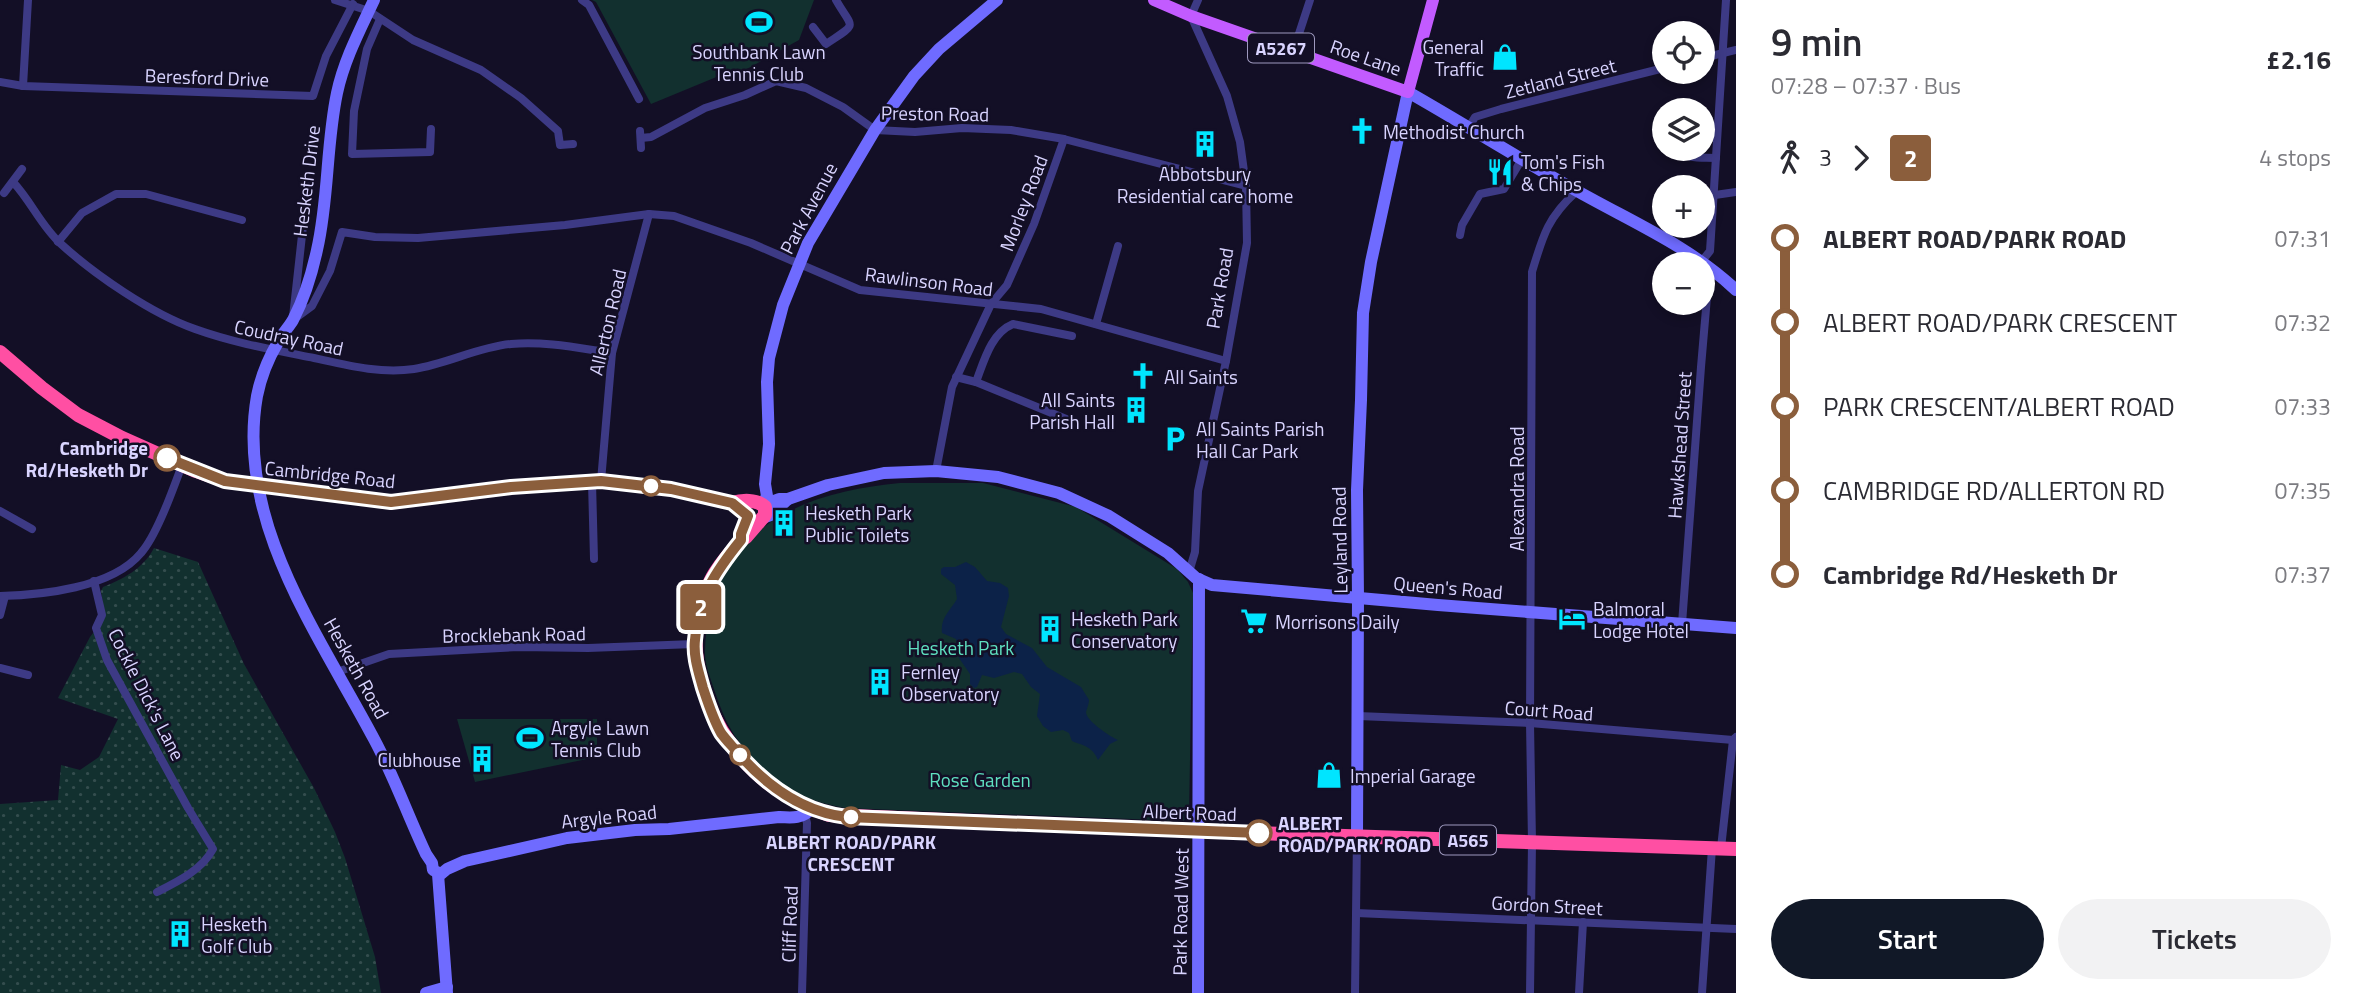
<!DOCTYPE html>
<html lang="en">
<head>
<meta charset="utf-8">
<style>
  :root { --surface:#fff; --page:#f2f2f3; --text:#2b2b33; --muted:#7c7c81; --accent:#111827 }
  body { margin:0; font-family:"Titillium Web",sans-serif; background:var(--page); color:var(--text); height:100vh; display:flex; flex-direction:column; font-size:26px; white-space:nowrap }
  * { box-sizing:border-box; margin:0 }
  p { font-size:23px; color:var(--muted) }
  .icon { flex:none; width:38px; height:38px; fill:none; stroke:currentColor; stroke-width:2; stroke-linecap:round; stroke-linejoin:round }
  .map { position:relative; flex:1; overflow:hidden }
  .panel { display:flex; flex-direction:column; background:var(--surface); width:630px }
  .panel>* { flex:none }
  .badge { padding:0 14px; border-radius:5px; font-size:24px; line-height:46px }
  .buttons { position:absolute; left:1652px; top:21px; display:grid; gap:14px }
  .buttons a { display:grid; place-items:center; width:63px; height:63px; border-radius:50%; background:var(--surface); box-shadow:0 4px 10px #0003; font-size:35px }
  .map>.badge { position:absolute; translate:-50% -50%; box-shadow:0 0 0 4px #fff }
  .legs { display:flex; align-items:center; gap:10px; height:77px; padding:0 35px; font-size:23px }
  .legs p { margin-inline-start:auto }
  .headline { display:flex; align-items:center; justify-content:space-between; height:119px; padding:0 35px }
  h1 { font-size:38px; font-weight:600; line-height:52px }
  .primary-button { display:flex; gap:14px; margin-top:auto; padding:14px 35px }
  .primary-button a { flex:1; height:80px; border-radius:42px; background:var(--accent); color:#fff; font-size:28px; font-weight:600; line-height:80px; text-align:center }
  .primary-button a+a { background:var(--page); color:var(--text) }
  ul { padding:0 35px; list-style:none }
  li { display:flex; align-items:center; gap:24px; height:84px; font-size:26px }
  li i { display:grid; place-items:center; width:10px; height:100%; margin:0 9px; background:currentColor }
  li i::after { content:''; width:18px; height:18px; margin:-9px; border:5px solid; border-radius:50%; background:var(--surface) }
  li p { margin-inline-start:auto }
  li:first-child i { background:linear-gradient(#0000 50%,currentColor 0) }
  li:last-child i { background:linear-gradient(currentColor 50%,#0000 0) }
  main { display:flex; flex:1; min-height:0 }
  .map>svg:first-child { display:block }
  .grass { fill:url(#grass-dots) }
  .green { fill:#12302f }
  .water { fill:#0c2248 }
  .lines { fill:none; stroke-linecap:round; stroke-linejoin:round }
  .street { stroke:#3d3a85; stroke-width:8 }
  .secondary { stroke:#6f6bff; stroke-width:12 }
  .primary { stroke:#c25bff; stroke-width:12 }
  .highway { stroke:#ff4fa3; stroke-width:14 }
  .line-1-casing { stroke:#fff; stroke-width:16 }
  .line-1 { stroke:#8b5e3c; stroke-width:10 }
  .stop-1-dot { fill:#fff; stroke:#8b5e3c; stroke-width:3.5 }
  .labels { text-anchor:middle; dominant-baseline:central; stroke-width:5; stroke-linejoin:round; paint-order:stroke }
  .shield { fill:#130f26; stroke:#9e99be; stroke-width:2 }
  .shield-label { font-size:18px; font-weight:bold; fill:#d9d4ff }
  .poi-label { font-size:19px; fill:#d9d4ff; stroke:#130f26; text-anchor:start }
  .street-label { font-size:19px; fill:#d9d4ff; stroke:#130f26 }
  .stop-label { font-size:19px; font-weight:bold; fill:#d9d4ff; stroke:#130f26; text-anchor:end }
  .park-label { font-size:19px; fill:#5fe0c0; stroke:#130f26 }
</style>
</head>
<body>
<main>
<div class="map">
<svg width="1736" height="993" viewBox="0 0 1736 993">
  <defs>
    <pattern id="grass-dots" width="8" height="8" patternUnits="userSpaceOnUse" patternTransform="scale(1.75)"><rect width="8" height="8" fill="#12302f"/><path d="M2 2h.1M6 6h.1" fill="none" stroke="#344d4e" stroke-width="1.8" stroke-linecap="round"/></pattern>
  </defs>
  <rect width="100%" height="100%" fill="#130f26"/>
  <path class="grass" d="M154,548L198,562L244,664L314,788L335,832L345,858L375,957L381,993H0V804L58,800L61,765L80,770L99,757L118,719L58,698L90,637L105,618L101,591L103,587C123,579 143,569 154,548Z"/>
  <g class="green">
    <path d="M592,0H814L799,40L736,75L731,71L651,104L596,2Z"/>
    <path d="M900,483H983L1076,507L1177,569L1188,582L1193,593L1189,816L1183,821L845,808C829,805 813,801 799,794C788,789 778,780 768,772C738,746 726,726 714,689C710,677 705,665 705,653C705,635 708,617 714,600C723,573 737,547 760,530C800,498 851,488 900,483Z"/>
    <path d="M457,719H597V757L475,782Z"/>
  </g>
  <path class="water" d="M966,562L975,567L987,581L1000,583L1008,588L1009,596L1001,627L1006,634L1032,648L1047,667L1081,687L1089,700C1089,704 1087,708 1086,712C1086,721 1111,737 1118,740L1110,744L1098,760C1092,746 1084,746 1072,741L1069,733L1063,730L1051,732L1043,726L1037,716L1040,694L1031,687L1022,674L1014,672L994,678L982,675L977,687L974,688L970,684V674L959,658L956,639L942,633C940,618 950,611 957,599L955,585L941,574V569L944,567H955Z"/>
  <g class="lines">
    <g class="street">
      <path d="M335,0L369,11L413,40L481,70L521,98L558,131L560,145L573,144"/>
      <path d="M582,0L589,5L639,99"/>
      <path d="M380,19L367,49L354,111L352,154L430,152L431,129"/>
      <path d="M813,27L826,44C859,22 853,30 836,0"/>
      <path d="M1293,52L1310,0"/>
      <path d="M1703,58L1736,50"/>
      <path d="M0,82L23,86L313,96L326,56L353,4"/>
      <path d="M23,86L28,0"/>
      <path d="M1469,127L1475,117L1501,109L1664,68"/>
      <path d="M640,131L641,148"/>
      <path d="M641,138L651,137L705,108L745,95L776,81L806,88L843,107L875,130L915,132L962,128L1011,130L1064,139L1246,186"/>
      <path d="M1677,149C1686,160 1703,157 1716,158"/>
      <path d="M13,182C31,201 41,226 61,244C95,275 152,314 195,329C234,343 274,350 314,358C346,365 380,374 414,369C447,364 478,347 511,344C545,341 578,348 612,353"/>
      <path d="M4,193L22,169"/>
      <path d="M1715,195L1736,192"/>
      <path d="M1460,235L1462,225L1480,194L1504,189L1522,159"/>
      <path d="M58,242L82,213L116,194H146L242,220"/>
      <path d="M1702,261L1710,251L1726,0"/>
      <path d="M293,317L308,181"/>
      <path d="M297,317L312,306L330,271L342,232L375,237L418,238L565,225L649,214L674,216L751,243L860,290L1041,309L1226,361"/>
      <path d="M1096,324L1118,246"/>
      <path d="M956,377L976,382"/>
      <path d="M1071,421L976,382C984,361 991,333 1013,324L1072,336"/>
      <path d="M936,471L952,387L991,304L1007,285L1034,224L1064,139"/>
      <path d="M601,481L612,353L649,214"/>
      <path d="M592,482L594,559"/>
      <path d="M0,511L32,529"/>
      <path d="M1189,572L1195,552L1198,491L1226,361L1247,243L1246,186L1240,142L1227,96L1191,16L1198,0"/>
      <path d="M94,581L102,615L96,628L107,660L188,808L213,849C202,870 177,882 157,892"/>
      <path d="M0,596C42,595 112,588 141,553C157,535 173,489 182,465"/>
      <path d="M0,615L5,596"/>
      <path d="M1682,624L1701,367L1709,274L1713,269"/>
      <path d="M0,668L28,675"/>
      <path d="M337,672L389,654L519,647L588,648L694,644"/>
      <path d="M1358,716L1530,723L1733,740L1736,737"/>
      <path d="M1721,848L1733,740"/>
      <path d="M1356,913L1736,929"/>
      <path d="M802,993L807,823L805,815"/>
      <path d="M1355,993L1357,836"/>
      <path d="M1530,993L1532,842L1530,723L1532,272C1543,235 1548,217 1577,191"/>
      <path d="M1579,993L1583,922"/>
      <path d="M1702,993L1712,848"/>
    </g>
    <g class="secondary">
      <path d="M374,0C360,30 344,60 337,93C326,145 329,198 317,250C312,273 304,299 293,320C289,327 282,334 278,342C268,359 261,376 257,396C235,521 319,635 374,739C394,776 408,816 426,854L432,863L433,870L441,874L447,869L465,861L567,838L635,830L669,829L779,817C792,818 803,819 812,808"/>
      <path d="M763,504L767,496L765,484L769,444L767,382L769,358L783,305L808,243L875,130L914,76L939,49L997,0"/>
      <path d="M763,505L779,499H788L828,485L884,473L936,471L998,477L1059,493L1109,516L1168,553L1196,578L1212,585L1438,605L1736,628"/>
      <path d="M763,518L771,515L788,499"/>
      <path d="M1357,836L1358,598L1357,490L1361,400L1363,313L1371,262L1408,92C1466,125 1521,160 1579,192C1634,223 1689,246 1736,290"/>
      <path d="M438,874L447,993"/>
      <path d="M426,993L447,987"/>
      <path d="M1198,993L1199,579"/>
    </g>
    <path class="primary" d="M1154,0L1191,16L1408,92L1433,0"/>
    <g class="highway">
      <path d="M0,352L42,388L78,415L122,438L196,471L225,481L391,502L511,487L601,481L671,489L732,503C742,500 757,499 765,507V515L746,537L741,540C731,552 719,564 712,578C673,648 709,737 768,783C787,797 807,807 829,815L1198,831L1736,849"/>
      <path d="M741,538L748,516"/>
    </g>
  </g>
  <g class="lines">
    <defs>
      <path id="line-1" d="M167,458L225,481L391,502L511,487L601,481L671,489L732,503L748,516L741,534V540C715,572 698,598 695,640C693,656 699,673 703,688C708,703 713,719 721,733C726,740 733,747 738,753C766,785 803,812 847,817L1259,833"/>
    </defs>
    <use href="#line-1" class="line-1-casing"/>
    <use href="#line-1" class="line-1"/>
  </g>
  <defs>
    <symbol id="stadium-bare" viewBox="-9 -9 18 18"><path d="M0-5a6.5 5 0 1 0 0 10a6.5 5 0 1 0 0-10ZM-3.5-1.8h7v3.6h-7Z" fill="#00e5ff" stroke="#130f26" stroke-width="2.5" paint-order="stroke"/></symbol>
    <symbol id="shop-bare" viewBox="-9 -9 18 18"><path d="M-5-2.5h2.3a2.7 3.5 0 0 1 5.4 0H5L5.5 6h-11ZM-1.5-2.5h3a1.5 2.3 0 0 0-3 0Z" fill="#00e5ff" stroke="#130f26" stroke-width="2.5" paint-order="stroke"/></symbol>
    <symbol id="church-bare" viewBox="-9 -9 18 18"><path d="M-1.2-6h2.4v3.5h3.3v2.4h-3.3V6h-2.4V-.1h-3.3v-2.4h3.3Z" fill="#00e5ff" stroke="#130f26" stroke-width="2.5" paint-order="stroke"/></symbol>
    <symbol id="building-bare" viewBox="-9 -9 18 18"><path d="M-4-6H4V6H1V3H-1V6H-4ZM-2.5-4.3h1.7v1.8h-1.7ZM.8-4.3h1.7v1.8H.8ZM-2.5-1h1.7V.8h-1.7ZM.8-1h1.7V.8H.8Z" fill="#00e5ff" stroke="#130f26" stroke-width="2.5" paint-order="stroke"/></symbol>
    <symbol id="restaurant-bare" viewBox="-9 -9 18 18"><path d="M-5-6h1v4h1v-4h1v4h1v-4h1v5L-1.5 .5V6h-2V.5L-5-1ZM5-6V6H3V1.5H1.5Q1.5-4 5-6Z" fill="#00e5ff" stroke="#130f26" stroke-width="2.5" paint-order="stroke"/></symbol>
    <symbol id="parking-bare" viewBox="-9 -9 18 18"><path d="M-3.5-5.5H1a3.5 3.5 0 0 1 0 7H-1V5.5H-3.5ZM-1-3.4V-.6H.8a1.4 1.4 0 0 0 0-2.8Z" fill="#00e5ff" stroke="#130f26" stroke-width="2.5" paint-order="stroke"/></symbol>
    <symbol id="hotel-bare" viewBox="-9 -9 18 18"><path d="M-6-4.5h1.5V1H6V5H4.5V3h-9V5H-6ZM-4 0a1.8 1.8 0 1 1 3.6 0ZM.5 0V-2.5h3Q6-2.5 6 0Z" fill="#00e5ff" stroke="#130f26" stroke-width="2.5" paint-order="stroke"/></symbol>
    <symbol id="supermarket-bare" viewBox="-9 -9 18 18"><path d="M-6-5.5h2.5l.6 2H6L4.5 2H-2.5L-4.4-4H-6ZM-1.5 3.2a1.3 1.3 0 1 0 .1 0ZM3 3.2a1.3 1.3 0 1 0 .1 0Z" fill="#00e5ff" stroke="#130f26" stroke-width="2.5" paint-order="stroke"/></symbol>
  </defs>
  <g fill-rule="evenodd">
    <use href="#stadium-bare" x="740" y="3" width="38" height="38"/>
    <use href="#shop-bare" x="1486" y="38" width="38" height="38"/>
    <use href="#church-bare" x="1343" y="112" width="38" height="38"/>
    <use href="#building-bare" x="1186" y="125" width="38" height="38"/>
    <use href="#restaurant-bare" x="1481" y="153" width="38" height="38"/>
    <use href="#church-bare" x="1124" y="357" width="38" height="38"/>
    <use href="#building-bare" x="1117" y="391" width="38" height="38"/>
    <use href="#parking-bare" x="1156" y="420" width="38" height="38"/>
    <use href="#building-bare" x="765" y="504" width="38" height="38"/>
    <use href="#hotel-bare" x="1553" y="600" width="38" height="38"/>
    <use href="#supermarket-bare" x="1235" y="602" width="38" height="38"/>
    <use href="#building-bare" x="1031" y="610" width="38" height="38"/>
    <use href="#building-bare" x="861" y="663" width="38" height="38"/>
    <use href="#stadium-bare" x="511" y="719" width="38" height="38"/>
    <use href="#building-bare" x="463" y="740" width="38" height="38"/>
    <use href="#shop-bare" x="1310" y="756" width="38" height="38"/>
    <use href="#building-bare" x="161" y="915" width="38" height="38"/>
  </g>
  <g class="stop-1-dot">
    <circle cx="167" cy="458" r="12"/>
    <circle cx="651" cy="486" r="9"/>
    <circle cx="740" cy="755" r="9"/>
    <circle cx="851" cy="817" r="9"/>
    <circle cx="1259" cy="833" r="12"/>
  </g>
  <g class="labels">
    <g class="shield">
      <rect x="1248" y="33.5" width="66" height="29" rx="5"/>
      <rect x="1440" y="825.5" width="56" height="29" rx="5"/>
    </g>
    <g class="shield-label">
      <text x="1281" y="48">A5267</text>
      <text x="1468" y="840">A565</text>
    </g>
    <g class="poi-label">
      <text x="1484" y="46" text-anchor="end">General<tspan x="1484" dy="22">Traffic</tspan></text>
      <text x="759" y="51" text-anchor="middle">Southbank Lawn<tspan x="759" dy="22">Tennis Club</tspan></text>
      <text x="1383" y="131">Methodist Church</text>
      <text x="1521" y="161">Tom's Fish<tspan x="1521" dy="22">&amp; Chips</tspan></text>
      <text x="1205" y="173" text-anchor="middle">Abbotsbury<tspan x="1205" dy="22">Residential care home</tspan></text>
      <text x="1164" y="376">All Saints</text>
      <text x="1115" y="399" text-anchor="end">All Saints<tspan x="1115" dy="22">Parish Hall</tspan></text>
      <text x="1196" y="428">All Saints Parish<tspan x="1196" dy="22">Hall Car Park</tspan></text>
      <text x="805" y="512">Hesketh Park<tspan x="805" dy="22">Public Toilets</tspan></text>
      <text x="1593" y="608">Balmoral<tspan x="1593" dy="22">Lodge Hotel</tspan></text>
      <text x="1071" y="618">Hesketh Park<tspan x="1071" dy="22">Conservatory</tspan></text>
      <text x="1275" y="621">Morrisons Daily</text>
      <text x="901" y="671">Fernley<tspan x="901" dy="22">Observatory</tspan></text>
      <text x="551" y="727">Argyle Lawn<tspan x="551" dy="22">Tennis Club</tspan></text>
      <text x="461" y="759" text-anchor="end">Clubhouse</text>
      <text x="1350" y="775">Imperial Garage</text>
      <text x="201" y="923">Hesketh<tspan x="201" dy="22">Golf Club</tspan></text>
    </g>
    <g class="street-label">
      <text transform="translate(1366 57) rotate(19)">Roe Lane</text>
      <text transform="translate(207 77) rotate(2)">Beresford Drive</text>
      <text transform="translate(1560 78) rotate(-14)">Zetland Street</text>
      <text transform="translate(935 113) rotate(1)">Preston Road</text>
      <text transform="translate(306 181) rotate(-83)">Hesketh Drive</text>
      <text transform="translate(1023 203) rotate(-69)">Morley Road</text>
      <text transform="translate(808 208) rotate(-62)">Park Avenue</text>
      <text transform="translate(929 281) rotate(7)">Rawlinson Road</text>
      <text transform="translate(1219 288) rotate(-80)">Park Road</text>
      <text transform="translate(607 322) rotate(-77)">Allerton Road</text>
      <text transform="translate(289 337) rotate(12)">Coudray Road</text>
      <text transform="translate(1679 445) rotate(-86)">Hawkshead Street</text>
      <text transform="translate(330 474) rotate(6)">Cambridge Road</text>
      <text transform="translate(1516 489) rotate(-90)">Alexandra Road</text>
      <text transform="translate(1339 540) rotate(-91)">Leyland Road</text>
      <text transform="translate(1448 587) rotate(5)">Queen's Road</text>
      <text transform="translate(514 634) rotate(-1)">Brocklebank Road</text>
      <text transform="translate(357 668) rotate(61)">Hesketh Road</text>
      <text transform="translate(147 694) rotate(63)">Cockle Dick's Lane</text>
      <text transform="translate(1549 710) rotate(4)">Court Road</text>
      <text transform="translate(1190 812) rotate(2)">Albert Road</text>
      <text transform="translate(609 816) rotate(-6)">Argyle Road</text>
      <text transform="translate(1547 905) rotate(3)">Gordon Street</text>
      <text transform="translate(1180 912) rotate(-89)">Park Road West</text>
      <text transform="translate(789 924) rotate(-88)">Cliff Road</text>
    </g>
    <g class="stop-label">
      <text x="148" y="447">Cambridge<tspan x="148" dy="22">Rd/Hesketh Dr</tspan></text>
      <text x="1278" y="822" text-anchor="start">ALBERT<tspan x="1278" dy="22">ROAD/PARK ROAD</tspan></text>
      <text x="851" y="841" text-anchor="middle">ALBERT ROAD/PARK<tspan x="851" dy="22">CRESCENT</tspan></text>
    </g>
    <g class="park-label">
      <text x="961" y="647">Hesketh Park</text>
      <text x="980" y="779">Rose Garden</text>
    </g>
  </g>
</svg>
<div class="buttons">
<a><svg class="icon" aria-label="locate" viewBox="0 0 24 24"><circle cx="12" cy="12" r="6"/><path d="M12 2v4M12 18v4M2 12h4M18 12h4"/></svg></a>
<a><svg class="icon" aria-label="layers" viewBox="0 0 24 24"><path d="M12 4l9 5-9 5-9-5zM3 14l9 5 9-5"/></svg></a>
<a>+</a>
<a>−</a>
</div>
<b class="badge" style="left:701px;top:607px;background:#8b5e3c;color:#fff">2</b>
</div>
<section class="panel">
<div class="headline"><div><h1>9 min</h1><p>07:28 – 07:37 · Bus</p></div><b>£2.16</b></div>
<div class="legs"><svg class="icon" aria-label="walk" viewBox="0 0 24 24"><circle cx="13" cy="4" r="2"/><path d="M13 8l-2 6 4 7M11 14l-3 7M7 12l3-4h3l4 4"/></svg>3<svg class="icon" aria-label="forward" viewBox="0 0 24 24"><path d="M9 5l7 7-7 7"/></svg><b class="badge" style="background:#8b5e3c;color:#fff">2</b><p>4 stops</p></div>
<ul>
<li><i style="color:#8b5e3c"></i><b>ALBERT ROAD/PARK ROAD</b><p>07:31</p></li>
<li><i style="color:#8b5e3c"></i><span>ALBERT ROAD/PARK CRESCENT</span><p>07:32</p></li>
<li><i style="color:#8b5e3c"></i><span>PARK CRESCENT/ALBERT ROAD</span><p>07:33</p></li>
<li><i style="color:#8b5e3c"></i><span>CAMBRIDGE RD/ALLERTON RD</span><p>07:35</p></li>
<li><i style="color:#8b5e3c"></i><b>Cambridge Rd/Hesketh Dr</b><p>07:37</p></li>
</ul>
<div class="primary-button"><a>Start</a><a>Tickets</a></div>
</section>
</main>
</body>
</html>
